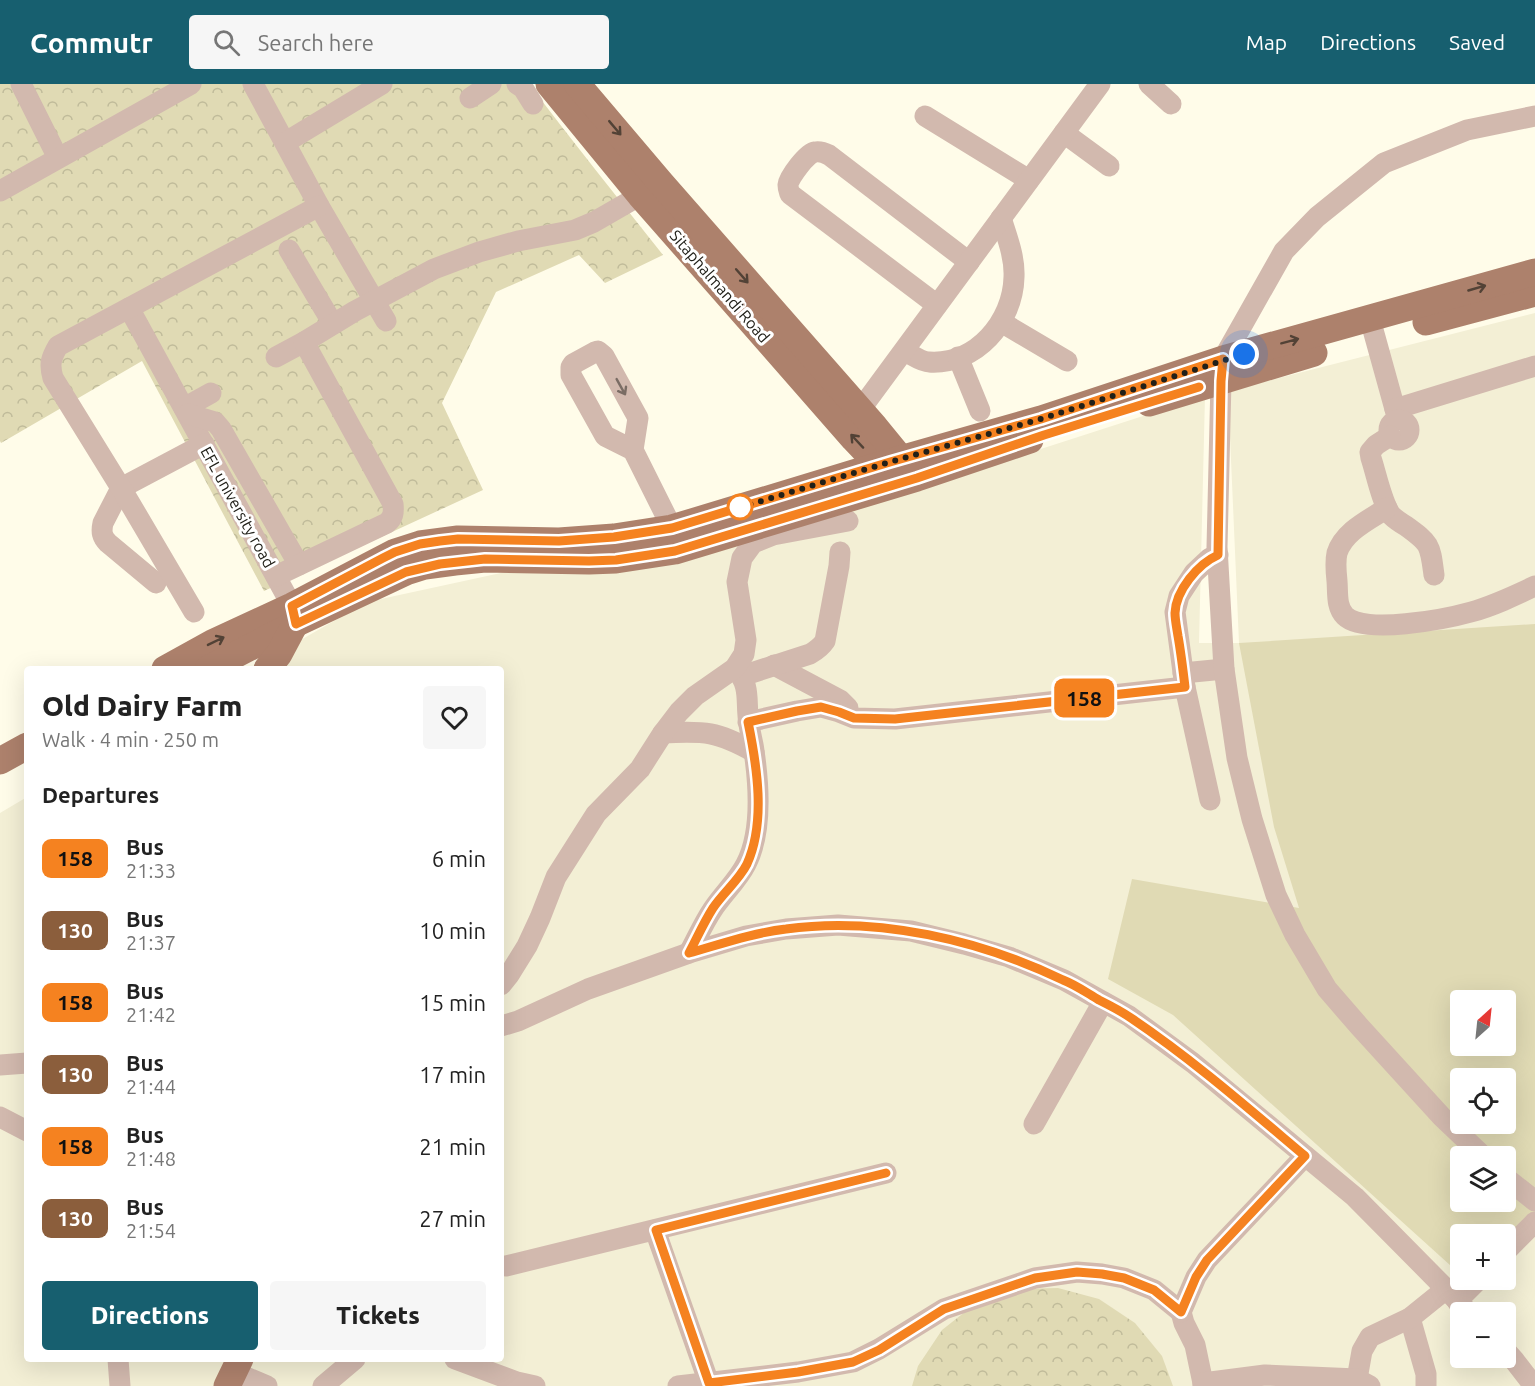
<!DOCTYPE html>
<html lang="en">
<head>
<meta charset="utf-8">
<style>
  :root { --surface:#fff; --page:#f6f6f6; --text:#222; --muted:#767676; --accent:#175f6f }
  body { margin:0; font-family:Ubuntu,sans-serif; background:var(--page); color:var(--text); height:100vh; display:flex; flex-direction:column; font-size:22px; white-space:nowrap }
  * { box-sizing:border-box; margin:0 }
  p { font-size:20px; color:var(--muted) }
  .icon { flex:none; width:33px; height:33px; fill:none; stroke:currentColor; stroke-width:2; stroke-linecap:round; stroke-linejoin:round }
  .map { position:relative; flex:1; overflow:hidden }
  .drawer { position:absolute; left:24px; top:582px; width:480px; height:696px; display:flex; flex-direction:column; background:var(--surface); border-radius:6px; box-shadow:0 6px 24px #0002 }
  .drawer>* { flex:none }
  .badge { padding:0 12px; border-radius:9px; font-size:21px; line-height:39px }
  .needle { width:39px; rotate:27deg }
  .fabs { position:absolute; left:1450px; top:906px; display:grid; gap:12px }
  .fabs a { display:grid; place-items:center; width:66px; height:66px; border-radius:6px; background:var(--surface); box-shadow:0 6px 24px #0002; font-size:30px }
  .you { position:absolute; width:30px; height:30px; margin:-15px; border:4px solid #fff; border-radius:50%; background:#1a73e8; box-shadow:0 0 0 9px #1a73e833 }
  .map>.badge { position:absolute; translate:-50% -50%; box-shadow:0 0 0 3px #fff }
  h2 { padding:0 18px; font-size:22px; line-height:54px }
  .round { display:grid; place-items:center; flex:none; width:63px; height:63px; border-radius:6px; background:var(--page) }
  .summary { display:flex; align-items:center; justify-content:space-between; height:102px; padding:0 18px }
  h1 { font-size:28px; font-weight:800; line-height:45px }
  .action { display:flex; gap:12px; margin-top:auto; padding:12px 18px }
  .action a { flex:1; height:69px; border-radius:6px; background:var(--accent); color:#fff; font-size:24px; font-weight:800; line-height:69px; text-align:center }
  .action a+a { background:var(--page); color:var(--text) }
  ul { padding:0; list-style:none }
  li { display:flex; align-items:center; gap:18px; height:72px; padding:0 18px }
  li div { flex:1 }
  li b { display:block; font-size:22px }
  li em { font-style:normal }
  li .badge { min-width:66px; font-weight:700; text-align:center }
  header { display:flex; align-items:center; gap:36px; box-sizing:border-box; height:84px; padding:0 30px; background:var(--accent); color:#fff }
  header strong { font-size:28px }
  nav { display:flex; gap:33px; margin-inline-start:auto; font-size:21px }
  .search { width:420px; height:54px; background:var(--page); display:flex; align-items:center; gap:15px; box-sizing:border-box; padding:0 21px; border-radius:6px; color:var(--muted); font-size:22px }
  .map>svg:first-child { display:block }
  .built { fill:#f3efd5; fill-rule:evenodd }
  .park { fill:url(#park-crowns) }
  .garden { fill:#e0dab4; fill-rule:evenodd }
  .lines { fill:none; stroke-linecap:round; stroke-linejoin:round }
  .minor { stroke:#d2b9ae; stroke-width:21 }
  .major { stroke:#ad816c; stroke-width:27 }
  .oneway { stroke:#524236 }
  .oneway2 { stroke:#7a6c64 }
  .line-casing { stroke:#fff; stroke-width:14 }
  .line { stroke:#f58220; stroke-width:9 }
  .walk { stroke:#212019; stroke-width:6; stroke-dasharray:0 10.8 }
  .stop-dot { fill:#fff; stroke:#f58220; stroke-width:3 }
  .labels { text-anchor:middle; dominant-baseline:central; stroke-width:6; stroke-linejoin:round; paint-order:stroke }
  .street-label { font-size:16px; fill:#212019; stroke:#fff }
</style>
</head>
<body>
<header>
<strong>Commutr</strong>
<div class="search"><svg class="icon" aria-label="search" viewBox="0 0 24 24"><circle cx="10" cy="10" r="6"/><path d="M15 15l6 6"/></svg>Search here</div>
<nav><a>Map</a><a>Directions</a><a>Saved</a></nav>
</header>
<div class="map">
<svg width="1535" height="1302" viewBox="0 0 1535 1302">
  <defs>
    <pattern id="park-crowns" width="20" height="18" patternUnits="userSpaceOnUse" patternTransform="scale(1.5)"><rect width="20" height="18" fill="#e0dab4"/><path d="M2 6a3 3 0 1 1 6 0M12 15a3 3 0 1 1 6 0" fill="none" stroke="#c0bb9a"/></pattern>
  </defs>
  <rect width="100%" height="100%" fill="#fffce9"/>
  <path class="built" d="M1535,229V1302H0V729L27,713V1275H501V585H250L367,518L973,387L1205,312L1199,559H1239L1228,307ZM1461,916H1506V962H1461ZM1461,994H1506V1040H1461ZM1461,1072H1506V1118H1461ZM1461,1150H1506V1196H1461ZM1461,1228H1506V1274H1461Z"/>
  <g class="park">
    <path d="M0,0H529C573,58 618,114 663,171L605,199L579,171L496,208L442,319L483,406L264,507L142,277L1,359L0,357Z"/>
    <path d="M1058,1204L1099,1215L1135,1239L1162,1272L1173,1302H912L918,1282L942,1246L975,1220L1015,1205Z"/>
  </g>
  <path class="garden" d="M1535,540V1133L1506,1161V1150H1461V1191L1173,931L1108,895L1132,795L1299,824L1274,743L1239,559ZM1461,916H1506V962H1461ZM1461,994H1506V1040H1461ZM1461,1072H1506V1118H1461Z"/>
  <g class="lines">
    <g class="minor">
      <path d="M21,0L58,74"/>
      <path d="M253,0L319,122L386,237"/>
      <path d="M517,0L523,4L533,20"/>
      <path d="M1149,0L1171,20"/>
      <path d="M470,14L491,0"/>
      <path d="M925,32L1029,96"/>
      <path d="M1064,49L1109,82"/>
      <path d="M286,58L382,0"/>
      <path d="M0,107L191,0"/>
      <path d="M289,166L333,240"/>
      <path d="M937,221L790,110C789,107 788,105 788,101C789,93 807,69 815,68C820,67 825,69 829,71L969,178"/>
      <path d="M129,224L292,522"/>
      <path d="M1370,235L1398,336"/>
      <path d="M1001,238L1067,277"/>
      <path d="M904,267C911,270 921,278 929,278C976,281 1013,238 1014,193C1015,173 1007,153 1001,134"/>
      <path d="M276,273L304,258"/>
      <path d="M958,273L980,327"/>
      <path d="M184,324L211,309"/>
      <path d="M1395,325L1535,282"/>
      <path d="M860,326L1100,0"/>
      <path d="M188,330L215,338L221,345L299,481"/>
      <circle cx="1399" cy="346" r="10"/>
      <path d="M1390,352L1376,361L1370,368L1371,374C1376,389 1382,419 1391,431C1395,435 1401,439 1406,442C1431,460 1430,461 1434,491"/>
      <path d="M633,366L605,352L571,291V283L573,280L595,268L598,267L604,272L638,334L633,366L672,444"/>
      <path d="M1387,424C1369,436 1344,447 1337,469C1335,478 1336,488 1337,497C1338,509 1336,523 1345,532C1364,551 1446,535 1471,528C1493,522 1514,512 1535,502"/>
      <path d="M276,492L387,439C393,434 394,429 393,420L304,258L355,227L434,185L479,168L518,157L575,146L594,138L653,104"/>
      <path d="M156,499L108,459C102,453 101,448 103,439L121,404L204,360"/>
      <path d="M194,528L121,404L53,294C49,280 51,274 58,262L319,122"/>
      <path d="M774,581L840,616L848,624"/>
      <path d="M1183,589L1224,585"/>
      <path d="M742,592L810,570C817,566 821,563 825,557L839,482L840,468"/>
      <path d="M1185,603L1210,716"/>
      <path d="M748,638L797,627L821,623L839,628L854,634L895,635L1185,603L1175,528L1179,512L1194,489L1210,474L1218,471"/>
      <path d="M663,649C705,647 717,647 754,668"/>
      <path d="M689,869C697,854 704,838 713,825C723,810 738,796 746,780C762,749 759,701 754,667C753,658 750,649 749,640C745,617 752,603 735,584"/>
      <path d="M501,901L509,891L527,862L540,834L556,793L596,730L640,685L663,649L679,628L695,612L735,584L744,570L746,556L737,498L742,474L753,459L773,451L848,437"/>
      <path d="M501,942L518,937L588,905L689,869L746,852L786,845L838,841L911,847L964,860L1009,873L1064,896L1129,932L1193,979L1355,1113L1446,1205L1468,1228"/>
      <path d="M0,981L27,979"/>
      <path d="M0,1033L27,1047"/>
      <path d="M1034,1040L1103,918"/>
      <path d="M1483,1072L1442,1033L1359,942L1327,905L1295,851L1276,811L1252,735L1237,674L1224,585L1217,463L1221,297L1223,275L1284,167L1317,133L1384,79L1467,46L1535,32"/>
      <path d="M1506,1094L1535,1117"/>
      <path d="M655,1146L709,1299"/>
      <path d="M1506,1167L1535,1138"/>
      <path d="M506,1182L886,1089"/>
      <path d="M1457,1217L1478,1196"/>
      <path d="M1410,1234L1426,1290V1302"/>
      <path d="M1506,1267L1514,1276L1534,1302"/>
      <path d="M118,1275L120,1302"/>
      <path d="M455,1275L517,1298L535,1302"/>
      <path d="M234,1288L267,1302"/>
      <path d="M1357,1295L1362,1267L1370,1253L1410,1234L1446,1205"/>
      <path d="M1203,1299L1195,1261L1184,1239L1181,1228L1196,1193L1207,1176L1305,1072"/>
      <path d="M323,1302L355,1275"/>
      <path d="M678,1302L798,1288L853,1278L879,1265L944,1225L1035,1194L1077,1188L1102,1190L1124,1194L1154,1206L1181,1228"/>
      <path d="M1203,1302V1299L1265,1291L1357,1295L1370,1302"/>
    </g>
    <g class="major">
      <path d="M549,0L640,111L854,355L890,393"/>
      <path d="M577,0L661,99L875,343L911,387"/>
      <path d="M1426,238L1535,209"/>
      <path d="M1149,319L1314,269"/>
      <path d="M165,585L212,559L292,522L372,480L395,468L420,460L458,455L559,457L614,453L672,444L890,378L1041,335L1223,275L1535,188"/>
      <path d="M208,585L295,540L406,488L425,482L455,478L485,475L589,477L616,476L675,467L917,394L1030,356"/>
      <path d="M267,585L279,570L295,540V538"/>
      <path d="M0,677L27,662"/>
      <path d="M227,1302L240,1275"/>
    </g>
  </g>
  <defs><path id="oneway-shaft" d="M-6 0H5M1.5-3L5.5 0L1.5 3" fill="none" stroke-width="1.6" stroke-linecap="round" stroke-linejoin="round" transform="scale(1.5)"/></defs>
  <g class="oneway">
    <use href="#oneway-shaft" transform="translate(615 44) rotate(50)"/>
    <use href="#oneway-shaft" transform="translate(742 192) rotate(49)"/>
    <use href="#oneway-shaft" transform="translate(1477 204) rotate(-16)"/>
    <use href="#oneway-shaft" transform="translate(1290 257) rotate(-15)"/>
    <use href="#oneway-shaft" transform="translate(857 357) rotate(-133)"/>
    <use href="#oneway-shaft" transform="translate(216 557) rotate(-26)"/>
  </g>
  <use class="oneway2" href="#oneway-shaft" transform="translate(621 303) rotate(61)"/>
  <g class="lines">
    <defs>
      <path id="line" d="M886,1089L656,1146L709,1299L798,1288L853,1278L879,1266L944,1225L1035,1194L1077,1188L1102,1190L1124,1194L1154,1206L1181,1228L1196,1193L1207,1176L1305,1072C1248,1024 1192,975 1131,934C1121,927 1109,921 1099,916C1087,909 1076,901 1063,896C980,856 878,832 786,845C752,849 721,860 689,869C697,854 704,838 713,824C723,809 739,796 747,780C766,738 757,682 748,638L797,627L821,623L839,628L854,634L895,635L1185,603C1183,586 1181,569 1178,552C1177,545 1175,536 1175,529C1176,506 1198,480 1218,471L1221,297L1223,275L1041,335L890,378L672,444L614,453L559,457L458,455L440,457L420,460L395,468L383,474L292,522L296,540L406,488L440,480L485,475L589,477L616,476L675,467L917,394L1044,351L1199,303"/>
    </defs>
    <use href="#line" class="line-casing"/>
    <use href="#line" class="line"/>
    <path class="walk" d="M740,423L735,425L890,378L1041,335L1244,270"/>
  </g>
  <circle class="stop-dot" cx="740" cy="423" r="12"/>
  <g class="labels">
    <g class="street-label">
      <text transform="translate(720 202) rotate(49)">Sitaphalmandi Road</text>
      <text transform="translate(238 423) rotate(61)">EFL university road</text>
    </g>
  </g>
</svg>
<div class="fabs">
<a><svg class="needle" viewBox="-14 -14 28 28"><path d="M0-13l5 13h-10z" fill="#e53935"/><path d="M0 13l5-13h-10z" fill="#767676"/></svg></a>
<a><svg class="icon" aria-label="locate" viewBox="0 0 24 24"><circle cx="12" cy="12" r="6"/><path d="M12 2v4M12 18v4M2 12h4M18 12h4"/></svg></a>
<a><svg class="icon" aria-label="layers" viewBox="0 0 24 24"><path d="M12 4l9 5-9 5-9-5zM3 14l9 5 9-5"/></svg></a>
<a>+</a>
<a>−</a>
</div>
<div class="you" style="left:1244px;top:270px"></div>
<b class="badge" style="left:1084px;top:614px;background:#f58220;color:#111">158</b>
<section class="drawer">
<div class="summary"><div><h1>Old Dairy Farm</h1><p>Walk · 4 min · 250 m</p></div><a class="round"><svg class="icon" aria-label="heart" viewBox="0 0 24 24"><path d="M12 20l-8-8c-3-5 5-10 8-4 3-6 11-1 8 4z"/></svg></a></div>
<h2>Departures</h2>
<ul>
<li><span class="badge" style="background:#f58220;color:#111">158</span><div><b>Bus</b><p>21:33</p></div><em>6 min</em></li>
<li><span class="badge" style="background:#8b5e3c;color:#fff">130</span><div><b>Bus</b><p>21:37</p></div><em>10 min</em></li>
<li><span class="badge" style="background:#f58220;color:#111">158</span><div><b>Bus</b><p>21:42</p></div><em>15 min</em></li>
<li><span class="badge" style="background:#8b5e3c;color:#fff">130</span><div><b>Bus</b><p>21:44</p></div><em>17 min</em></li>
<li><span class="badge" style="background:#f58220;color:#111">158</span><div><b>Bus</b><p>21:48</p></div><em>21 min</em></li>
<li><span class="badge" style="background:#8b5e3c;color:#fff">130</span><div><b>Bus</b><p>21:54</p></div><em>27 min</em></li>
</ul>
<div class="action"><a>Directions</a><a>Tickets</a></div>
</section>
</div>
</body>
</html>
